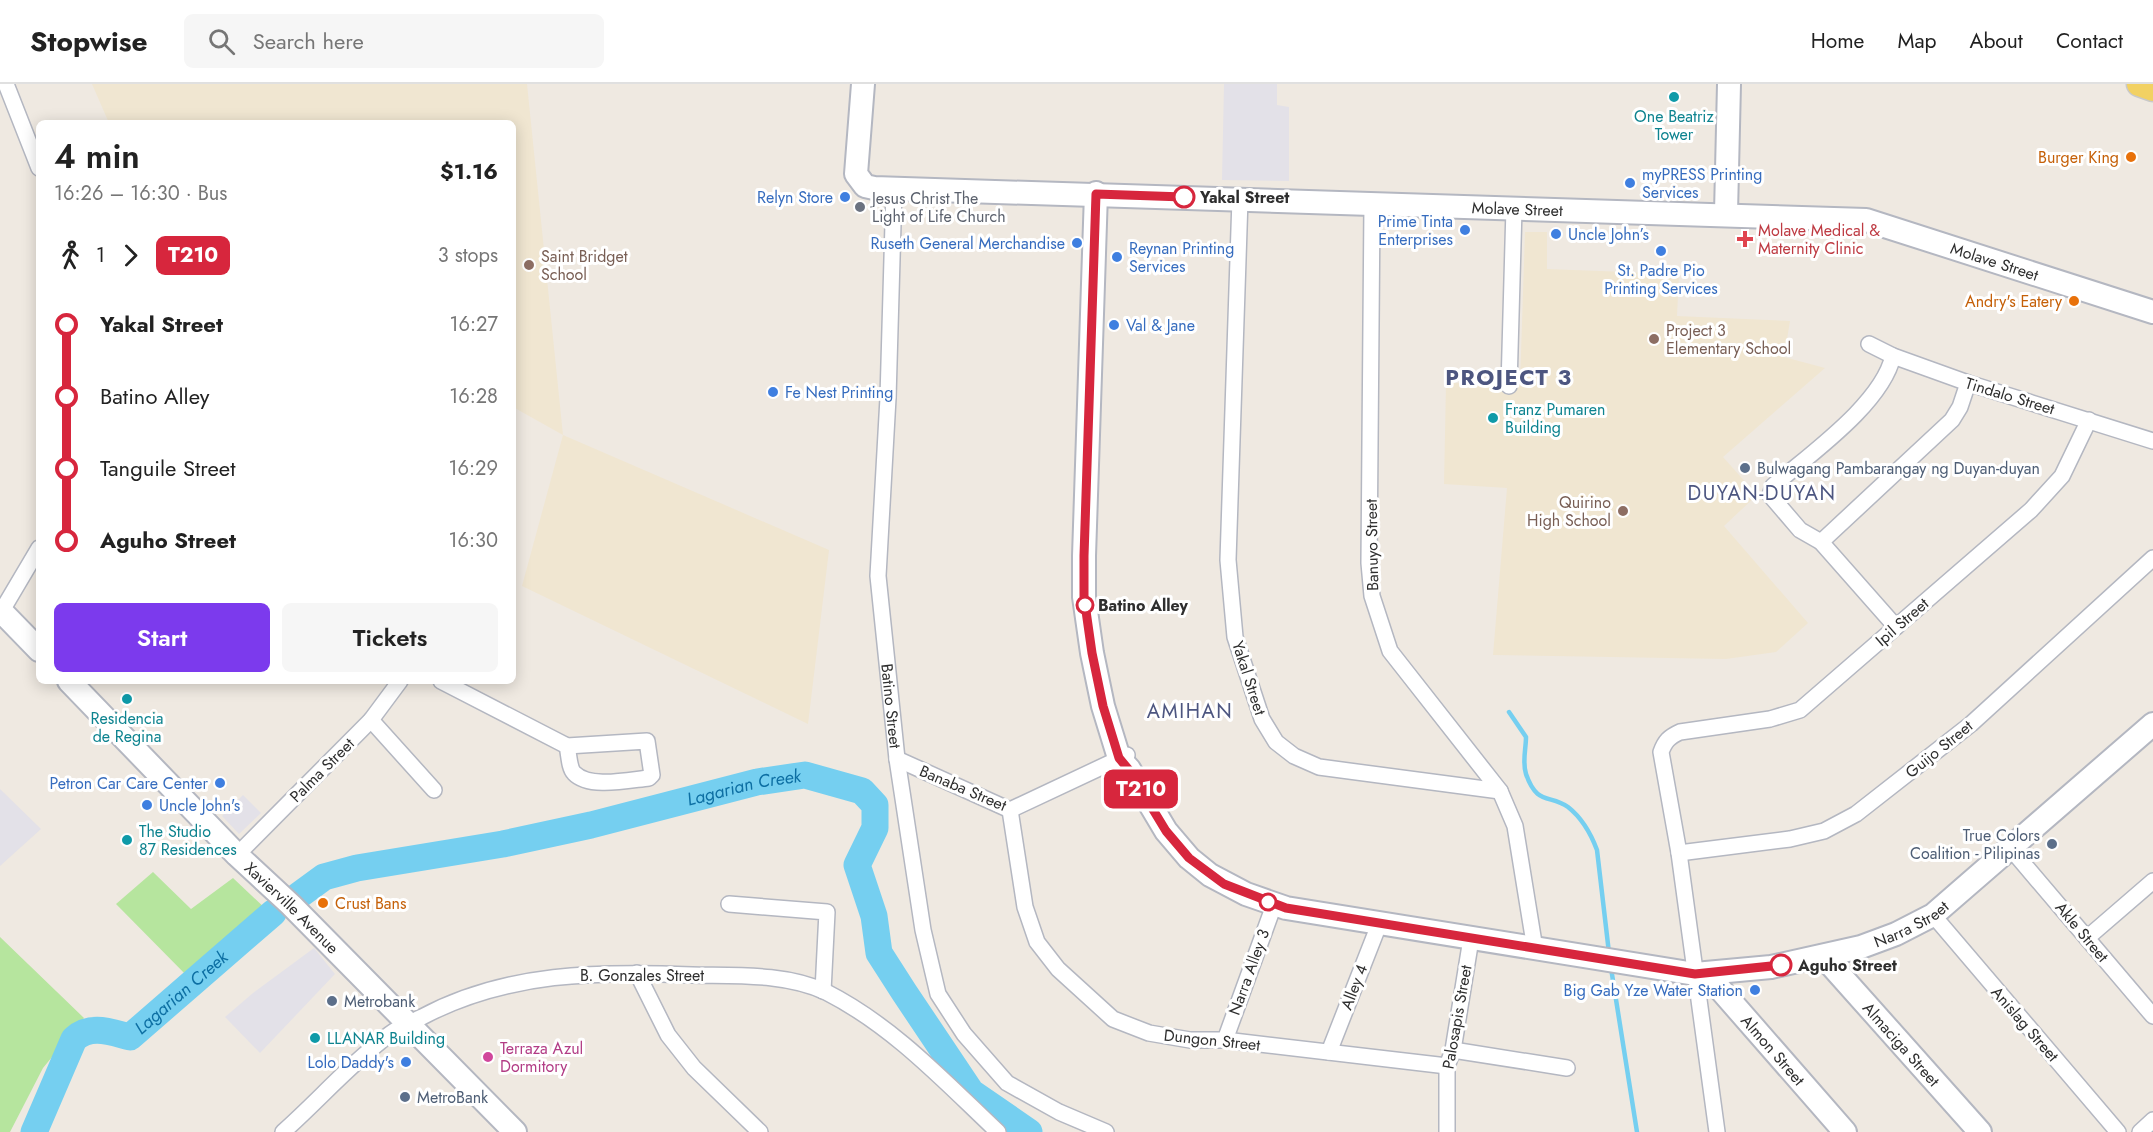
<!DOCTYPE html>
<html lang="en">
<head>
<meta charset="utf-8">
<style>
  :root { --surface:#fff; --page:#f6f6f6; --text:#222; --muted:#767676; --line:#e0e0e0; --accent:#7c3aed }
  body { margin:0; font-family:Jost,sans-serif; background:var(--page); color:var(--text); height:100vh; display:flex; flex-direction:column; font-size:22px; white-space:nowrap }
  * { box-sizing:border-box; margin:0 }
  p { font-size:20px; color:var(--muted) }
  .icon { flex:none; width:33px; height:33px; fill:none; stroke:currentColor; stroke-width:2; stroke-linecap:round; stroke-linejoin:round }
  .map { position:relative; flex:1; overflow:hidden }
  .side { position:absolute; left:36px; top:36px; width:480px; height:564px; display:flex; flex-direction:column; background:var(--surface); border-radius:9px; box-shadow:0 3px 15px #0003 }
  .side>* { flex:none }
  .badge { padding:0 12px; border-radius:9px; font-size:21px; line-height:39px }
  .map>.badge { position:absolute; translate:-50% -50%; box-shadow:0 0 0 3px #fff }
  .legs { display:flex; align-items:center; gap:9px; height:66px; padding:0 18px; font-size:20px }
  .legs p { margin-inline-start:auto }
  .head { display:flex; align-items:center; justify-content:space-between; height:102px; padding:0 18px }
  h1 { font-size:33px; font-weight:600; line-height:45px }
  .action { display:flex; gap:12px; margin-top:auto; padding:12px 18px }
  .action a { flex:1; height:69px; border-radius:9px; background:var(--accent); color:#fff; font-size:24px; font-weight:600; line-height:69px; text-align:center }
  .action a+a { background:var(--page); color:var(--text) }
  ul { padding:0 18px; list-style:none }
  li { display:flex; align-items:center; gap:21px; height:72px; font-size:22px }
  li i { display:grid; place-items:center; width:9px; height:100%; margin:0 8px; background:currentColor }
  li i::after { content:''; width:15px; height:15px; margin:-8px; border:4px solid; border-radius:50%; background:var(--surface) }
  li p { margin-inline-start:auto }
  li:first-child i { background:linear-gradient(#0000 50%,currentColor 0) }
  li:last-child i { background:linear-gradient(currentColor 50%,#0000 0) }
  header { display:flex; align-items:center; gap:36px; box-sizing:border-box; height:84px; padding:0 30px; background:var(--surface); border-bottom:2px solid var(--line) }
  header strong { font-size:28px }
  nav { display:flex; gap:33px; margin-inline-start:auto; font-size:21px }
  .search { width:420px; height:54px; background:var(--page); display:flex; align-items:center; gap:15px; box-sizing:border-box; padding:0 21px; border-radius:9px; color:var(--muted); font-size:22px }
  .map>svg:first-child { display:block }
  .industrial { fill:#e3e1e8 }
  .education { fill:#f0e6d1 }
  .green { fill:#b6e59e }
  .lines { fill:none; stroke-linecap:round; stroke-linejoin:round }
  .stream { stroke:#75cff0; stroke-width:4.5 }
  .river { stroke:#75cff0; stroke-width:27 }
  .street-casing { stroke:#b4b7c1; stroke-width:18 }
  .secondary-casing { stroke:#b4b7c1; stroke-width:26 }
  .primary-casing { stroke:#c9c9c9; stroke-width:27 }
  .street { stroke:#fff; stroke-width:15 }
  .secondary { stroke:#fff; stroke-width:22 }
  .primary { stroke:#f2d163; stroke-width:24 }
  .line-1-casing { stroke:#fff; stroke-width:14 }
  .line-1 { stroke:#d7263d; stroke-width:9 }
  .culture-dot { fill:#0f9aa8; stroke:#fff; stroke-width:2 }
  .food-dot { fill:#e8710a; stroke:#fff; stroke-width:2 }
  .shop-dot { fill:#3f7fe0; stroke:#fff; stroke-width:2 }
  .stop-1-dot { fill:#fff; stroke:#d7263d; stroke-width:3 }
  .worship-dot { fill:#6b7280; stroke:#fff; stroke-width:2 }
  .health-dot { fill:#e0444e; stroke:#fff; stroke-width:2 }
  .education-dot { fill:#8d6e63; stroke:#fff; stroke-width:2 }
  .service-dot { fill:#5c6f8a; stroke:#fff; stroke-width:2 }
  .hotel-dot { fill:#d1479c; stroke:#fff; stroke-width:2 }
  .labels { text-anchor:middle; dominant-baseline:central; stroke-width:6; stroke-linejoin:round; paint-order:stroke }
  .culture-label { font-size:16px; fill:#0d838f; stroke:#fff; text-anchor:start }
  .food-label { font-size:16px; fill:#c56008; stroke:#fff; text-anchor:end }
  .shop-label { font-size:16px; fill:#366cbe; stroke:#fff; text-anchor:start }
  .stop-label { font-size:16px; font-weight:bold; fill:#2e2e2e; stroke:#fff; text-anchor:start }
  .worship-label { font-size:16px; fill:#5b616d; stroke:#fff; text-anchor:start }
  .street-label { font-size:16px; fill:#2e2e2e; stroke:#fff }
  .health-label { font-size:16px; fill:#be3a42; stroke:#fff; text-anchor:start }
  .education-label { font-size:16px; fill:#785e54; stroke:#fff; text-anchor:start }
  .service-label { font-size:16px; fill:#4e5e75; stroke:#fff; text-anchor:start }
  .hotel-label { font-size:16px; fill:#b23c85; stroke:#fff; text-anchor:start }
  .water-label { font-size:18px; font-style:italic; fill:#0d6fa3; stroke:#fff }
  .quarter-label { font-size:20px; letter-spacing:1.5px; fill:#4d5680; stroke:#fff }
  .district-label { font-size:22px; font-weight:bold; letter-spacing:1.5px; fill:#4d5680; stroke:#fff }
</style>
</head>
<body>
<header>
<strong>Stopwise</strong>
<div class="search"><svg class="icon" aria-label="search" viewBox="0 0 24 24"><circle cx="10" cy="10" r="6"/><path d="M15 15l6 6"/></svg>Search here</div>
<nav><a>Home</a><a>Map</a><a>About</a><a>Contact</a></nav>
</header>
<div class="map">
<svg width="2153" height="1048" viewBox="0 0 2153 1048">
  <rect width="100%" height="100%" fill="#efe9e1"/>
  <g class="industrial">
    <path d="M1224,0H1277V21L1289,23V97L1222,96Z"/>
    <path d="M0,705L41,745L0,782Z"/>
    <path d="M243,711L261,729L239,750L222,732Z"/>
    <path d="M314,864L335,890L260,969L225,933L253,909Z"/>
  </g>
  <g class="education">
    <path d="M92,0H527L563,351L829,466L808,640L522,502L563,351L513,323V39H109Z"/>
    <path d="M1525,148H1547V185L1679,190L1677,232L1790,237L1784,273L1825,284L1723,373L1757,411L1724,442L1808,539L1776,568L1726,575L1493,571L1507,404L1444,400L1446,299L1520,300Z"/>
  </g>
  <g class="green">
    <path d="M153,788L191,825L233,794L268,827L191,896L116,820Z"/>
    <path d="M0,853L84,934L43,984L10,1048H0Z"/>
  </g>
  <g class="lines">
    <g class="stream">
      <path d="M1509,628L1526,653C1526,665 1522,678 1526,690C1537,722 1550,710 1568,723C1582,734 1591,750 1597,766L1609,869"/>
      <path d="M1611,884L1637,1048"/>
    </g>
    <g class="river">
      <path id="s1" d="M298,812L324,793L357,784L503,760L591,741L757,698L805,691L862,707L875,721V744L857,781L874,832L879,869L904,908L971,1008L1029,1048"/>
      <path id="s2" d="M34,1048L74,955C91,940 110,948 130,953L273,829"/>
    </g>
    <defs>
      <g id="street">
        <path d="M6,0L39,84"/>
        <path id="s3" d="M894,105L888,314L878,492L897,675L923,846L938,910L964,950L1007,999L1059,1028L1106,1048"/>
        <path d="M1240,115L1228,476L1235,553L1262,635L1276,658L1294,672L1319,683L1500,707"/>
        <path d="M1372,120L1369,479L1372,512L1390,567L1500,707L1515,742L1535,865"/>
        <path d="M1869,260L1893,272L1968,299L2153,357"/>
        <path d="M1893,272C1882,320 1810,370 1773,402L1770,411L1800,446L1821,458L1896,543"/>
        <path d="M1509,302L1514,124"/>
        <path d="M1821,458L1952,336L1960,323L1968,299"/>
        <path d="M0,530L39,464"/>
        <path d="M441,597L567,662C569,670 569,684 574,689C589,705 629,696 649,694L652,691L647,657L567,662"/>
        <path d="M371,636L434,706"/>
        <path d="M897,675L1010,726"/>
        <path d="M1010,726L1025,823L1037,858L1058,885L1113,935L1149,949L1190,956H1225L1447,982"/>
        <path d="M1010,726L1127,671"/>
        <path d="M2011,765L2153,932"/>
        <path d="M1679,769L1790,755L1824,747L1856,730L1971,640L2153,474"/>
        <path d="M237,771L371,636L400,597"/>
        <path d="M729,820L827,828L823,907"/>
        <path d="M1933,831L2118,1048"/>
        <path d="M2087,854L2153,797"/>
        <path d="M637,889L668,951L694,984L760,1048"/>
        <path d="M1225,956L1274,821"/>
        <path d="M1453,966L1567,984"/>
        <path d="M1329,968L1380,838"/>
        <path d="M283,1048C319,1016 351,979 390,950C399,943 412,938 422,933C506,888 599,887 692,891C735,892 786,889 826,908C893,942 944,997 998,1048"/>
        <path d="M1447,1048V982L1453,966L1471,855"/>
        <path d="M1717,1048L1679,769L1661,668C1665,657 1669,653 1680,648L1770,635L1800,626L2031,426L2062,392L2089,336"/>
        <path d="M2140,1048L2153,1036"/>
      </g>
      <g id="secondary">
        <path id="s4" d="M863,0L856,90L865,102L874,104L1866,136L2153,228"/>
        <path id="s5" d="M1096,109L1084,472V513L1092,569L1103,622L1119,674L1129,685L1166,747L1189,774L1210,791L1246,810L1286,824L1695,890L1771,883L1861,863L1896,850L1933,831L2153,640"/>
        <path d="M1726,129L1729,0"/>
        <path d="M0,526L39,566"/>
        <path id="s6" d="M69,597L237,771L291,821L515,1048"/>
        <path id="s7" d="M1823,872L1980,1048"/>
        <path id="s8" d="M1695,890L1720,905L1845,1048"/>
      </g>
      <path id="primary" d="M2139,0L2153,5"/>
    </defs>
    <use href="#street" class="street-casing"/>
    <use href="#secondary" class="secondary-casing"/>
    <use href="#primary" class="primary-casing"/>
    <use href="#street" class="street"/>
    <use href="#secondary" class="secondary"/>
    <use href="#primary" class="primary"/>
  </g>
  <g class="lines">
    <defs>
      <path id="line-1" d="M1184,113L1096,110L1084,472V513L1092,569L1103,622L1119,674L1129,686L1166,747L1189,774L1224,800L1286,824L1695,890L1781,881"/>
    </defs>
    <use href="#line-1" class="line-1-casing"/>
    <use href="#line-1" class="line-1"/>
  </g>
  <g class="culture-dot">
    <circle cx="1674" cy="13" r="6"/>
    <circle cx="1493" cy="334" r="6"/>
    <circle cx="127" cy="615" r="6"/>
    <circle cx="127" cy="756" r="6"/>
    <circle cx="315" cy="954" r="6"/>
  </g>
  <g class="food-dot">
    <circle cx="2131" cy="73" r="6"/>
    <circle cx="2074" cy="217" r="6"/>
    <circle cx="323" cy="819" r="6"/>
  </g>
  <g class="shop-dot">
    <circle cx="1630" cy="99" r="6"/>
    <circle cx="845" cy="113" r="6"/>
    <circle cx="1465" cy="146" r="6"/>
    <circle cx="1556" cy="150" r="6"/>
    <circle cx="1077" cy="159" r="6"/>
    <circle cx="1661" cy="167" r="6"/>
    <circle cx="1117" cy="173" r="6"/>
    <circle cx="1114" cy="241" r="6"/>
    <circle cx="773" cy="308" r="6"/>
    <circle cx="220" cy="699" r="6"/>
    <circle cx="147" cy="721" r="6"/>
    <circle cx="1755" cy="906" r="6"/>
    <circle cx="406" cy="978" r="6"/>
  </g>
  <g class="stop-1-dot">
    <circle cx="1184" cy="113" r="10"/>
    <circle cx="1085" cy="521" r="8"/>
    <circle cx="1268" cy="818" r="8"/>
    <circle cx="1781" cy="881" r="10"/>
  </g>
  <circle class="worship-dot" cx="860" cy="123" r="6"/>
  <path class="health-dot" d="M1742 146h6v6h6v6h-6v6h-6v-6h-6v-6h6z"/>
  <g class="education-dot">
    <circle cx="529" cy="181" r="6"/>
    <circle cx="1654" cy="255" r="6"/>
    <circle cx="1623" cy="427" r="6"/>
  </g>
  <g class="service-dot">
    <circle cx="1745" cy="384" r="6"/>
    <circle cx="2052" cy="760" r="6"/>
    <circle cx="332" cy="917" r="6"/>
    <circle cx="405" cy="1013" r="6"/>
  </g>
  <circle class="hotel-dot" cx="488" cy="973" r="6"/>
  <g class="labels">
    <g class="culture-label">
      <text x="1674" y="32" text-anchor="middle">One Beatriz<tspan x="1674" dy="18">Tower</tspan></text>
      <text x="1505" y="325">Franz Pumaren<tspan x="1505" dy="18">Building</tspan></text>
      <text x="127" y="634" text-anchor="middle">Residencia<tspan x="127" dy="18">de Regina</tspan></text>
      <text x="139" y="747">The Studio<tspan x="139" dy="18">87 Residences</tspan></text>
      <text x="327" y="954">LLANAR Building</text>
    </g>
    <g class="food-label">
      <text x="2119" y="73">Burger King</text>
      <text x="2062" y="217">Andry's Eatery</text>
      <text x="335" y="819" text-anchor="start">Crust Bans</text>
    </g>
    <g class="shop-label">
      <text x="1642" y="90">myPRESS Printing<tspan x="1642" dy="18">Services</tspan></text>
      <text x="833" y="113" text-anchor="end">Relyn Store</text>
      <text x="1453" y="137" text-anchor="end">Prime Tinta<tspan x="1453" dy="18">Enterprises</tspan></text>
      <text x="1568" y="150">Uncle John’s</text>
      <text x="1065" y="159" text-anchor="end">Ruseth General Merchandise</text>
      <text x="1129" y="164">Reynan Printing<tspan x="1129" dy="18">Services</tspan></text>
      <text x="1661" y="186" text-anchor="middle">St. Padre Pio<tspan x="1661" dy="18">Printing Services</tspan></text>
      <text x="1126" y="241">Val &amp; Jane</text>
      <text x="785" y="308">Fe Nest Printing</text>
      <text x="208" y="699" text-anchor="end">Petron Car Care Center</text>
      <text x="159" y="721">Uncle John's</text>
      <text x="1743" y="906" text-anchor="end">Big Gab Yze Water Station</text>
      <text x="394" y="978" text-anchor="end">Lolo Daddy's</text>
    </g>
    <g class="stop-label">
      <text x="1200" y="113">Yakal Street</text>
      <text x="1098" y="521">Batino Alley</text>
      <text x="1798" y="881">Aguho Street</text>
    </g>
    <g class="worship-label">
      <text x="872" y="114">Jesus Christ The<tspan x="872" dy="18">Light of Life Church</tspan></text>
    </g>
    <g class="street-label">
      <text stroke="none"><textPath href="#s4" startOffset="758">Molave Street</textPath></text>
      <text stroke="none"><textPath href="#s4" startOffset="1242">Molave Street</textPath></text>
      <text transform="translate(2010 312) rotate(17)">Tindalo Street</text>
      <text transform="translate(1372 461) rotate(-91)">Banuyo Street</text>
      <text transform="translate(1902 538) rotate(-41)">Ipil Street</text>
      <text transform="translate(1249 594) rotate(72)">Yakal Street</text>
      <text stroke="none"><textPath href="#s3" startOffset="518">Batino Street</textPath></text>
      <text transform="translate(1939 665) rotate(-39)">Guijo Street</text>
      <text transform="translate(322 686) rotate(-45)">Palma Street</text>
      <text transform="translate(963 704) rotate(23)">Banaba Street</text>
      <text stroke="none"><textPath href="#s6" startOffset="318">Xavierville Avenue</textPath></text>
      <text stroke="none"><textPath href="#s5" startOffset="1440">Narra Street</textPath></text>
      <text transform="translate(2082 848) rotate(50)">Akle Street</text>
      <text transform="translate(1249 888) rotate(-70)">Narra Alley 3</text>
      <text x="642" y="891">B. Gonzales Street</text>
      <text transform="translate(1354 903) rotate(-69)">Alley 4</text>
      <text transform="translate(1457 933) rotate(-80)">Palosapis Street</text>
      <text transform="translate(2025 940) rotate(49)">Anislag Street</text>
      <text transform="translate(1212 956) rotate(6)">Dungon Street</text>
      <text stroke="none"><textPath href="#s7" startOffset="118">Almaciga Street</textPath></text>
      <text stroke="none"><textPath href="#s8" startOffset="110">Almon Street</textPath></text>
    </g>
    <g class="health-label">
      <text x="1758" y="146">Molave Medical &amp;<tspan x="1758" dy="18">Maternity Clinic</tspan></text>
    </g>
    <g class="education-label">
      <text x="541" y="172">Saint Bridget<tspan x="541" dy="18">School</tspan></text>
      <text x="1666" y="246">Project 3<tspan x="1666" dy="18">Elementary School</tspan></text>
      <text x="1611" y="418" text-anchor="end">Quirino<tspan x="1611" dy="18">High School</tspan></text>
    </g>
    <g class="service-label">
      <text x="1757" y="384">Bulwagang Pambarangay ng Duyan-duyan</text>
      <text x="2040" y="751" text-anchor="end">True Colors<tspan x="2040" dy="18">Coalition - Pilipinas</tspan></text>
      <text x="344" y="917">Metrobank</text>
      <text x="417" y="1013">MetroBank</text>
    </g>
    <g class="hotel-label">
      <text x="500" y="964">Terraza Azul<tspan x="500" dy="18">Dormitory</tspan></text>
    </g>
    <g class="water-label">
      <text stroke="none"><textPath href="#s1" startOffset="462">Lagarian Creek</textPath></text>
      <text stroke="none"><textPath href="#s2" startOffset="228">Lagarian Creek</textPath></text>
    </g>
    <g class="quarter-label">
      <text x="1762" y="409">DUYAN-DUYAN</text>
      <text x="1190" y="627">AMIHAN</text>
    </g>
    <g class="district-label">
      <text x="1509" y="293">PROJECT 3</text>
    </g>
  </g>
</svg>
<b class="badge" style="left:1141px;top:705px;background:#d7263d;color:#fff">T210</b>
<section class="side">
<div class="head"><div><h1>4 min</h1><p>16:26 – 16:30 · Bus</p></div><b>$1.16</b></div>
<div class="legs"><svg class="icon" aria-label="walk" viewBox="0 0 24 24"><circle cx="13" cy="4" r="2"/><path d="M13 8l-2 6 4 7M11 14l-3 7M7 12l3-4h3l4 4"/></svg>1<svg class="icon" aria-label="forward" viewBox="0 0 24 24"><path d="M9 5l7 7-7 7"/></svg><b class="badge" style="background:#d7263d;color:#fff">T210</b><p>3 stops</p></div>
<ul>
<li><i style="color:#d7263d"></i><b>Yakal Street</b><p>16:27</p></li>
<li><i style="color:#d7263d"></i><span>Batino Alley</span><p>16:28</p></li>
<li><i style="color:#d7263d"></i><span>Tanguile Street</span><p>16:29</p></li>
<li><i style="color:#d7263d"></i><b>Aguho Street</b><p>16:30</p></li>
</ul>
<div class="action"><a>Start</a><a>Tickets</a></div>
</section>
</div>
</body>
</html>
